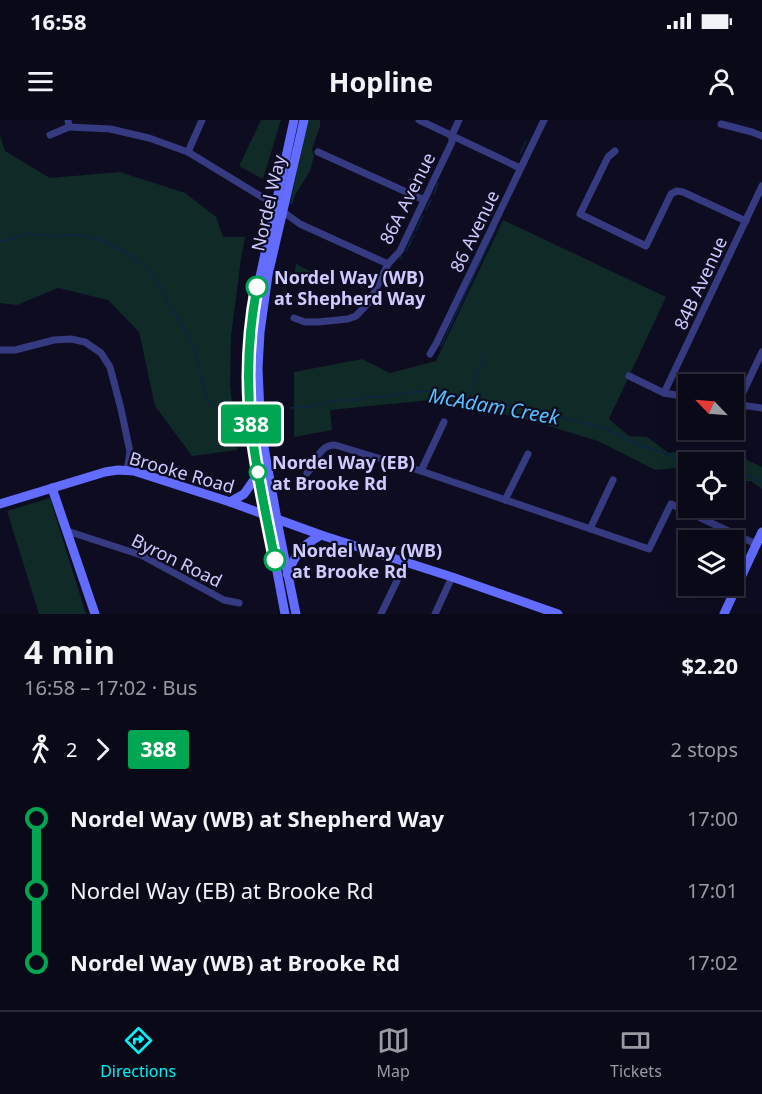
<!DOCTYPE html>
<html lang="en">
<head>
<meta charset="utf-8">
<style>
  :root { --surface:#0a0918; --page:#131221; --text:#f1f3f6; --muted:#999aa2; --line:#2a2a37; --accent:#00f3f6 }
  body { margin:0; font-family:"Noto Sans",sans-serif; background:var(--page); color:var(--text); height:100vh; display:flex; flex-direction:column; font-size:22px; white-space:nowrap }
  * { box-sizing:border-box; margin:0 }
  p { font-size:20px; color:var(--muted) }
  .icon { flex:none; width:33px; height:33px; fill:none; stroke:currentColor; stroke-width:2; stroke-linecap:round; stroke-linejoin:round }
  .map { position:relative; height:494px; overflow:hidden }
  .side { display:flex; flex-direction:column; background:var(--surface); flex:1 }
  .side>* { flex:none }
  .badge { padding:0 12px; border-radius:4px; font-size:21px; line-height:39px }
  .needle { width:39px; rotate:295deg }
  .buttons { position:absolute; left:678px; top:254px; display:grid; gap:12px }
  .buttons a { display:grid; place-items:center; width:66px; height:66px; border-radius:0px; background:var(--surface); box-shadow:0 6px 24px #0002,0 0 0 2px var(--line); font-size:30px }
  .map>.badge { position:absolute; translate:-50% -50%; box-shadow:0 0 0 3px #fff }
  .legs { display:flex; align-items:center; gap:9px; height:66px; padding:0 24px; font-size:20px }
  .legs p { margin-inline-start:auto }
  .headline { display:flex; align-items:center; justify-content:space-between; height:102px; padding:0 24px }
  h1 { font-size:33px; font-weight:700; line-height:45px }
  ul { padding:0 24px; list-style:none }
  li { display:flex; align-items:center; gap:21px; height:72px; font-size:22px }
  li i { display:grid; place-items:center; width:9px; height:100%; margin:0 8px; background:currentColor }
  li i::after { content:''; width:15px; height:15px; margin:-8px; border:4px solid; border-radius:50%; background:var(--surface) }
  li p { margin-inline-start:auto }
  li:first-child i { background:linear-gradient(#0000 50%,currentColor 0) }
  li:last-child i { background:linear-gradient(currentColor 50%,#0000 0) }
  .status { display:flex; justify-content:space-between; align-items:center; height:42px; padding:0 30px; background:var(--surface); direction:ltr }
  .status svg { height:16px; fill:currentColor }
  header { display:flex; justify-content:space-between; align-items:center; height:78px; padding:0 24px; background:var(--surface); font-size:27px; font-weight:700 }
  .dock { display:flex; justify-content:space-around; align-items:center; height:84px; border-top:2px solid var(--line); background:var(--surface); font-size:16px; color:var(--muted) }
  .dock a { display:grid; justify-items:center; gap:3px }
  .dock .selected { color:var(--accent) }
  .map>svg:first-child { display:block }
  .green { fill:#0f2a27 }
  .lines { fill:none; stroke-linecap:round; stroke-linejoin:round }
  .stream { stroke:#0b2645; stroke-width:1.5 }
  .street { stroke:#363a80; stroke-width:7 }
  .secondary { stroke:#626cff; stroke-width:9 }
  .line-1-casing { stroke:#fff; stroke-width:14 }
  .line-1 { stroke:#00a651; stroke-width:9 }
  .stop-1-dot { fill:#fff; stroke:#00a651; stroke-width:3 }
  .labels { text-anchor:middle; dominant-baseline:central; stroke-width:4.5; stroke-linejoin:round; paint-order:stroke }
  .street-label { font-size:18px; fill:#cdcbff; stroke:#0e0c20 }
  .stop-label { font-size:18px; font-weight:bold; fill:#cdcbff; stroke:#0e0c20; text-anchor:start }
  .water-label { font-size:20px; font-style:italic; fill:#59c1ff; stroke:#0e0c20 }
</style>
</head>
<body>
<div class="status"><b>16:58</b><svg viewBox="0 0 49 12"><path d="M0 12V9h3v3zM5 12V6h3v6zM10 12V3h3v9zM15 12V0h3v12zM26 1h20v11H26zM47 4h2v5h-2z"/></svg></div>
<header><svg class="icon" aria-label="menu" viewBox="0 0 24 24"><path d="M4 6h16M4 12h16M4 18h16"/></svg>Hopline<svg class="icon" aria-label="person" viewBox="0 0 24 24"><circle cx="12" cy="8" r="4"/><path d="M4 21q1-7 8-7t8 7"/></svg></header>
<div class="map">
<svg width="762" height="494" viewBox="0 0 762 494">
  <rect width="100%" height="100%" fill="#0e0c20"/>
  <g class="green">
    <path d="M261,0H281L263,59L239,46Z"/>
    <path d="M308,0H320V6L312,29L314,36L310,51L295,75L292,85L290,84Z"/>
    <path d="M0,15L5,31L50,58L120,52L185,73L216,97L223,117H245L241,139L231,216L230,264L237,330L192,336L155,286L139,212L108,180L58,168L17,185L0,183Z"/>
    <path d="M503,100L666,177L609,299L629,316L647,317L669,333L693,330L711,342H688V347L655,350L598,321L525,299L441,279L330,290L332,310L294,317V252L362,239L390,253L436,241Z"/>
    <path d="M296,144L331,162L292,166Z"/>
    <path d="M741,337L762,347V369L751,361L734,362L733,342Z"/>
    <path d="M50,378L86,494H39L7,391Z"/>
  </g>
  <g class="lines">
    <g class="stream">
      <path d="M520,34L526,21"/>
      <path d="M434,74L438,63"/>
      <path d="M426,90L431,80"/>
      <path d="M416,111L423,96"/>
      <path d="M0,121L29,114L48,116L80,115L97,119L120,129L148,148L161,168L168,182L189,217L196,234L205,273L211,285L218,290"/>
      <path d="M406,131L414,115"/>
      <path d="M400,139L402,136"/>
      <path d="M441,226L496,108"/>
      <path d="M470,278L477,252L483,242V236"/>
      <path d="M291,288L312,286L337,280H355L368,277L390,276L412,272L431,271L457,277L481,280L521,287L553,296L589,304L609,310L640,325L691,342"/>
      <path d="M734,354L747,356L762,362"/>
    </g>
    <g class="street">
      <path d="M68,0L69,7L110,9L149,18L188,32L267,80L300,104L388,144"/>
      <path d="M419,0L520,48"/>
      <path d="M721,4L752,12L762,16"/>
      <path d="M50,15L69,7"/>
      <path d="M615,31L608,37L580,94L646,126L671,74L677,71L683,72L746,101"/>
      <path d="M188,32L202,0"/>
      <path d="M318,32L424,80"/>
      <path d="M294,198L305,202H318L348,199L356,196L370,181L388,144L400,131L452,22V15L459,0"/>
      <path d="M0,230H15L54,220L71,219L85,222L101,233L110,247L121,289L130,332L127,350"/>
      <path d="M430,234L436,224L544,0"/>
      <path d="M629,256L664,273L688,277"/>
      <path d="M664,273L762,66"/>
      <path d="M734,284L762,288"/>
      <path d="M737,285L762,232"/>
      <path d="M421,351L444,302"/>
      <path d="M307,353C317,343 318,325 335,325L421,351L649,429L671,384L756,424"/>
      <path d="M505,380L528,334"/>
      <path d="M590,409L613,360"/>
      <path d="M67,411L141,435L224,480L239,483"/>
      <path d="M381,494L406,442"/>
      <path d="M435,494L452,457"/>
    </g>
    <g class="secondary">
      <path d="M52,368L95,494"/>
      <path d="M230,382L244,374L258,354"/>
      <path d="M0,384L105,352L118,350L134,351L230,382L321,415L452,457L558,494"/>
      <path d="M287,454C297,432 300,427 321,415"/>
      <path d="M285,494L254,329L250,294L248,248L250,216L255,180L294,0"/>
      <path d="M296,494L280,416L264,327L260,294L258,248L260,212L268,155L304,0"/>
      <path d="M724,494L762,412"/>
    </g>
  </g>
  <g class="lines">
    <defs>
      <path id="line-1" d="M257,167C248,215 246,265 252,313C257,356 267,398 275,440"/>
    </defs>
    <use href="#line-1" class="line-1-casing"/>
    <use href="#line-1" class="line-1"/>
  </g>
  <g class="stop-1-dot">
    <circle cx="257" cy="167" r="10"/>
    <circle cx="258" cy="352" r="8"/>
    <circle cx="275" cy="440" r="10"/>
  </g>
  <g class="labels">
    <g class="street-label">
      <text transform="translate(407 78) rotate(-63)">86A Avenue</text>
      <text transform="translate(268 83) rotate(-77)">Nordel Way</text>
      <text transform="translate(474 111) rotate(-64)">86 Avenue</text>
      <text transform="translate(700 163) rotate(-65)">84B Avenue</text>
      <text transform="translate(182 352) rotate(16)">Brooke Road</text>
      <text transform="translate(177 440) rotate(26)">Byron Road</text>
    </g>
    <g class="stop-label">
      <text x="274" y="157">Nordel Way (WB)<tspan x="274" dy="21">at Shepherd Way</tspan></text>
      <text x="272" y="342">Nordel Way (EB)<tspan x="272" dy="21">at Brooke Rd</tspan></text>
      <text x="292" y="430">Nordel Way (WB)<tspan x="292" dy="21">at Brooke Rd</tspan></text>
    </g>
    <g class="water-label">
      <text transform="translate(494 286) rotate(10)">McAdam Creek</text>
    </g>
  </g>
</svg>
<div class="buttons">
<a><svg class="needle" viewBox="-14 -14 28 28"><path d="M0-13l5 13h-10z" fill="#e53935"/><path d="M0 13l5-13h-10z" fill="#999aa2"/></svg></a>
<a><svg class="icon" aria-label="locate" viewBox="0 0 24 24"><circle cx="12" cy="12" r="6"/><path d="M12 2v4M12 18v4M2 12h4M18 12h4"/></svg></a>
<a><svg class="icon" aria-label="layers" viewBox="0 0 24 24"><path d="M12 4l9 5-9 5-9-5zM3 14l9 5 9-5"/></svg></a>
</div>
<b class="badge" style="left:251px;top:304px;background:#00a651;color:#fff">388</b>
</div>
<section class="side">
<div class="headline"><div><h1>4 min</h1><p>16:58 – 17:02 · Bus</p></div><b>$2.20</b></div>
<div class="legs"><svg class="icon" aria-label="walk" viewBox="0 0 24 24"><circle cx="13" cy="4" r="2"/><path d="M13 8l-2 6 4 7M11 14l-3 7M7 12l3-4h3l4 4"/></svg>2<svg class="icon" aria-label="forward" viewBox="0 0 24 24"><path d="M9 5l7 7-7 7"/></svg><b class="badge" style="background:#00a651;color:#fff">388</b><p>2 stops</p></div>
<ul>
<li><i style="color:#00a651"></i><b>Nordel Way (WB) at Shepherd Way</b><p>17:00</p></li>
<li><i style="color:#00a651"></i><span>Nordel Way (EB) at Brooke Rd</span><p>17:01</p></li>
<li><i style="color:#00a651"></i><b>Nordel Way (WB) at Brooke Rd</b><p>17:02</p></li>
</ul>
</section>
<nav class="dock">
<a class="selected"><svg class="icon" aria-label="directions" viewBox="0 0 24 24"><path d="M12 3l9 9-9 9-9-9zM9 14v-3h6M13 9l2 2-2 2"/></svg>Directions</a>
<a><svg class="icon" aria-label="map" viewBox="0 0 24 24"><path d="M3 6l6-2 6 2 6-2v14l-6 2-6-2-6 2zM9 4v14M15 6v14"/></svg>Map</a>
<a><svg class="icon" aria-label="tickets" viewBox="0 0 24 24"><path d="M3 7h18v10H3zM15 7v10"/></svg>Tickets</a>
</nav>
</body>
</html>
